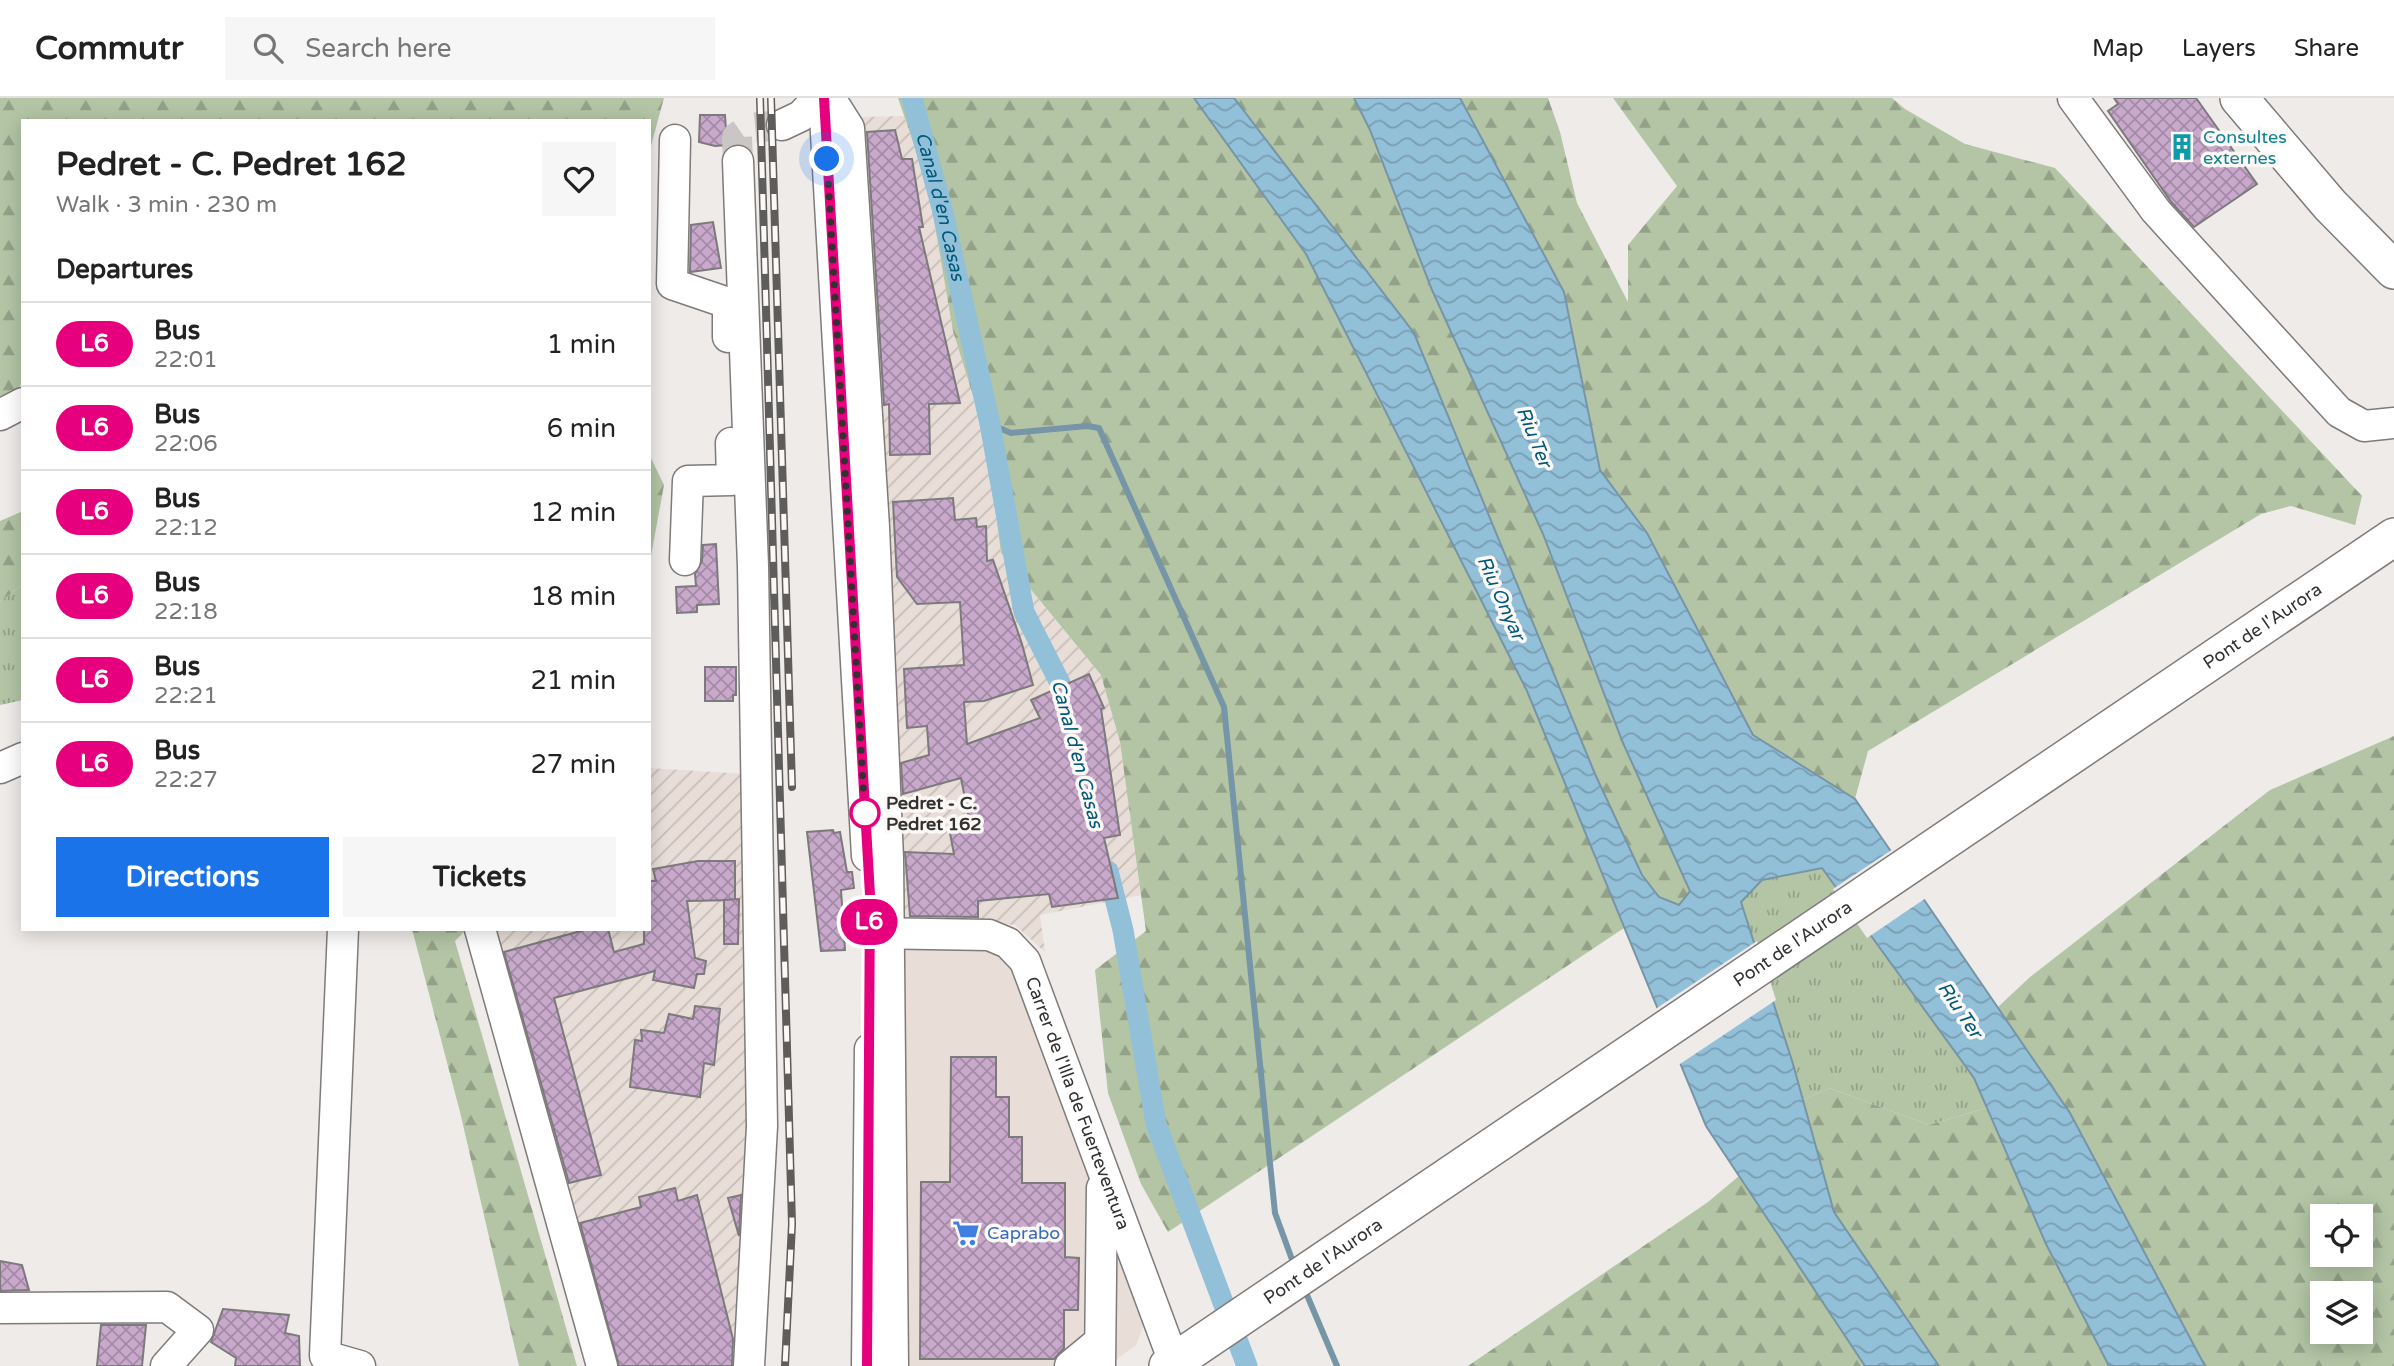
<!DOCTYPE html>
<html lang="en">
<head>
<meta charset="utf-8">
<style>
  :root { --surface:#fff; --page:#f6f6f6; --text:#222; --muted:#767676; --line:#e0e0e0; --accent:#1a73e8 }
  body { margin:0; font-family:"Varela Round",sans-serif; background:var(--page); color:var(--text); height:100vh; display:flex; flex-direction:column; font-size:26px; white-space:nowrap }
  * { box-sizing:border-box; margin:0 }
  p { font-size:23px; color:var(--muted) }
  .icon { flex:none; width:38px; height:38px; fill:none; stroke:currentColor; stroke-width:2; stroke-linecap:round; stroke-linejoin:round }
  .map { position:relative; flex:1; overflow:hidden }
  .drawer { position:absolute; left:21px; top:21px; width:630px; height:812px; display:flex; flex-direction:column; background:var(--surface); border-radius:0px; box-shadow:0 4px 18px #0003 }
  .drawer>* { flex:none }
  .badge { padding:0 14px; border-radius:23px; font-size:24px; line-height:46px }
  .buttons { position:absolute; left:2310px; top:1106px; display:grid; gap:14px }
  .buttons a { display:grid; place-items:center; width:63px; height:63px; border-radius:0px; background:var(--surface); box-shadow:0 4px 18px #0003; font-size:35px }
  .you { position:absolute; width:35px; height:35px; margin:-18px; border:5px solid #fff; border-radius:50%; background:#1a73e8; box-shadow:0 0 0 10px #1a73e833 }
  .map>.badge { position:absolute; translate:-50% -50%; box-shadow:0 0 0 4px #fff }
  h2 { padding:0 35px; font-size:26px; line-height:63px }
  .round { display:grid; place-items:center; flex:none; width:74px; height:74px; border-radius:0px; background:var(--page) }
  .summary { display:flex; align-items:center; justify-content:space-between; height:119px; padding:0 35px }
  h1 { font-size:33px; font-weight:700; line-height:52px }
  .action { display:flex; gap:14px; margin-top:auto; padding:14px 35px }
  .action a { flex:1; height:80px; border-radius:0px; background:var(--accent); color:#fff; font-size:28px; font-weight:700; line-height:80px; text-align:center }
  .action a+a { background:var(--page); color:var(--text) }
  ul { padding:0; list-style:none }
  li { display:flex; align-items:center; gap:21px; height:84px; padding:0 35px; border-top:2px solid var(--line) }
  li div { flex:1 }
  li b { display:block; font-size:26px }
  li em { font-style:normal }
  li .badge { min-width:77px; font-weight:700; text-align:center }
  header { display:flex; align-items:center; gap:42px; box-sizing:border-box; height:98px; padding:0 35px; background:var(--surface); border-bottom:2px solid var(--line) }
  header strong { font-size:33px }
  nav { display:flex; gap:38px; margin-inline-start:auto; font-size:24px }
  .search { width:490px; height:63px; background:var(--page); display:flex; align-items:center; gap:18px; box-sizing:border-box; padding:0 24px; border-radius:0px; color:var(--muted); font-size:26px }
  .map>svg:first-child { display:block }
  .built { fill:#e8ddd7 }
  .industrial { fill:url(#industrial-furrows) }
  .grass { fill:url(#grass-tufts) }
  .forest { fill:url(#forest-firs); fill-rule:evenodd }
  .water { fill:url(#water-waves); stroke:#7695a7; stroke-width:2 }
  .pier { fill:#efebe9 }
  .lines { fill:none; stroke-linecap:round; stroke-linejoin:round }
  .stream { stroke:#7695a7; stroke-width:6 }
  .canal { stroke:#93c0d9; stroke-width:21 }
  .building { fill:url(#building-cross-hatch); stroke:#7c7a7c; stroke-width:2 }
  .minor-tunnel { stroke:#c9c6c4; stroke-width:30; stroke-dasharray:30 15; stroke-linecap:butt }
  .minor-casing { stroke:#7f7b7a; stroke-width:33 }
  .major-casing { stroke:#7f7b7a; stroke-width:40 }
  .minor { stroke:#fff; stroke-width:30 }
  .major { stroke:#fff; stroke-width:37 }
  .rail-casing { stroke:#5e5d5b; stroke-width:8 }
  .rail { stroke:#fcf8f6; stroke-width:5; stroke-dasharray:16; stroke-linecap:butt }
  .line-casing { stroke:#fff; stroke-width:16 }
  .line { stroke:#e6007e; stroke-width:10 }
  .walk { stroke:#333231; stroke-width:7; stroke-dasharray:0 12.6 }
  .stop-dot { fill:#fff; stroke:#e6007e; stroke-width:3.5 }
  .labels { text-anchor:middle; dominant-baseline:central; stroke-width:7; stroke-linejoin:round; paint-order:stroke }
  .culture-label { font-size:18px; fill:#0d838f; stroke:#fcf8f6; text-anchor:start }
  .street-label { font-size:18px; fill:#333231; stroke:#fcf8f6 }
  .stop-label { font-size:18px; font-weight:bold; fill:#333231; stroke:#fcf8f6; text-anchor:start }
  .shop-label { font-size:18px; fill:#366cbe; stroke:#fcf8f6; text-anchor:start }
  .water-label { font-size:19px; font-style:italic; fill:#00597a; stroke:#fcf8f6 }
</style>
</head>
<body>
<header>
<strong>Commutr</strong>
<div class="search"><svg class="icon" aria-label="search" viewBox="0 0 24 24"><circle cx="10" cy="10" r="6"/><path d="M15 15l6 6"/></svg>Search here</div>
<nav><a>Map</a><a>Layers</a><a>Share</a></nav>
</header>
<div class="map">
<svg width="2394" height="1268" viewBox="0 0 2394 1268">
  <defs>
    <pattern id="industrial-furrows" width="10" height="10" patternUnits="userSpaceOnUse" patternTransform="scale(1.75)"><rect width="10" height="10" fill="#e8ddd7"/><path d="M-1 1l2-2M0 10L10 0M9 11l2-2" fill="none" stroke="#c7beb9"/></pattern>
    <pattern id="grass-tufts" width="24" height="20" patternUnits="userSpaceOnUse" patternTransform="scale(1.75)"><rect width="24" height="20" fill="#b3c5a5"/><path d="M3 7l-1-3M5 7V3M7 7l1-3M15 17l-1-3M17 17v-4M19 17l1-3" fill="none" stroke="#92a187"/></pattern>
    <pattern id="forest-firs" width="22" height="20" patternUnits="userSpaceOnUse" patternTransform="scale(1.75)"><rect width="22" height="20" fill="#b3c5a5"/><path d="M5 1l3.5 6h-7zM16 11l3.5 6h-7z" fill="#92a187"/></pattern>
    <pattern id="water-waves" width="16" height="10" patternUnits="userSpaceOnUse" patternTransform="scale(1.75)"><rect width="16" height="10" fill="#93c0d9"/><path d="M0 5q4-4 8 0t8 0" fill="none" stroke="#799db1"/></pattern>
    <pattern id="building-cross-hatch" width="8" height="8" patternUnits="userSpaceOnUse" patternTransform="scale(1.75)"><rect width="8" height="8" fill="#c8a9cc"/><path d="M0 0l8 8M0 8l8-8" fill="none" stroke="#a38aa6"/></pattern>
  </defs>
  <rect width="100%" height="100%" fill="#efebe9"/>
  <path class="built" d="M902,845L995,851L1016,871L1146,1221L1136,1247L1108,1268H905Z"/>
  <g class="industrial">
    <path d="M904,18L928,88L953,233L986,340L1001,455L1101,577L1120,644L1142,797L1040,817L1045,854L1015,827L905,819L860,19Z"/>
    <path d="M649,670L747,676L752,1063L741,1268H606L489,831H649Z"/>
  </g>
  <g class="grass">
    <path d="M23,486V602L0,607V504Z"/>
    <path d="M1822,770L1974,980L1986,1010L1929,1027L1829,990L1803,1002L1741,804L1762,782Z"/>
  </g>
  <g class="forest">
    <path d="M0,0H664L649,55V23H23V285L12,295L0,300Z"/>
    <path d="M898,0H1194L1306,156L1527,593L1624,830L1168,1134L1141,1086L1108,995L1095,872L1146,833L1120,644L1101,577L1001,455L986,340L953,233L928,88Z"/>
    <path d="M1234,0H1354L1370,32L1543,436L1623,645L1690,793L1679,807L1659,799L1642,777L1595,676L1414,235Z"/>
    <path d="M1460,0H1548L1560,34L1577,105L1628,204V147L1677,88L1613,0H1892L1905,11L1965,46L2055,70L2362,398L2355,427L2291,408L2261,416L1868,653L1855,701L1753,637L1647,435L1600,372L1564,194Z"/>
    <path d="M649,356L664,387L649,469Z"/>
    <path d="M23,413V486L0,504V423Z"/>
    <path d="M2394,638V1268H2205L2070,1015L1997,910L2030,879L2270,692ZM2322,1118H2361V1157H2322ZM2322,1195H2361V1234H2322Z"/>
    <path d="M412,831H467L455,843L577,1268H519L460,1014Z"/>
    <path d="M1829,990L1929,1027L1986,1010L2046,1146L2109,1268H1939L1834,1114L1803,1002Z"/>
    <path d="M1739,1078L1865,1268H1468L1708,1104Z"/>
  </g>
  <path class="water" d="M1194,0H1234L1414,235L1595,676L1642,777L1659,799L1679,807L1690,793L1623,645L1543,436L1432,192L1370,32L1354,0H1460L1564,194L1600,372L1647,435L1753,637L1855,701L2070,1015L2205,1268H2109L2046,1146L1974,980L1822,770L1762,782L1741,804L1793,966L1834,1114L1939,1268H1865L1706,1028L1527,593L1306,156Z"/>
  <g class="pier">
    <path d="M1893,751L1926,800L1867,840L1833,791Z"/>
    <path d="M1757,843L1776,902L1677,968L1654,912Z"/>
  </g>
  <g class="lines">
    <g class="stream">
      <path d="M990,326L1011,335L1087,328L1099,330L1224,609L1275,1115L1294,1167"/>
      <path d="M1304,1190L1337,1268"/>
    </g>
    <g class="canal">
      <path id="s1" d="M912,0L942,110L990,326L1024,514L1060,585L1068,617"/>
      <path d="M1108,773L1123,832L1156,1026L1247,1268"/>
    </g>
  </g>
  <g class="building">
    <path d="M2114,0H2196L2257,86L2194,129L2172,105L2108,13L2118,6Z"/>
    <path d="M700,17H725L727,47L715,48L699,44Z"/>
    <path d="M895,32L902,61H912L923,129H919L960,305L929,306L930,356L890,357L889,306L884,307L867,34Z"/>
    <path d="M713,124L721,170L690,174L691,127Z"/>
    <path d="M953,400L955,422L976,420L977,429L986,428L987,463L993,462L1022,546L1033,587L984,603L964,604L967,646L1040,620L1031,602L1089,576L1104,610L1101,611L1120,737L1104,740L1118,800L1052,809L1049,796L978,803V819L910,818L905,754L954,756L949,730L970,726L961,680L903,696L901,665L929,657L927,628L907,630L904,571L964,567L960,504L917,506L897,479L893,404Z"/>
    <path d="M716,446L719,506L697,507V514L677,515L676,489L696,488L695,476L702,463L703,447Z"/>
    <path d="M705,569H736V597H733V603H705Z"/>
    <path d="M833,732L834,735L840,734L847,774H852L854,790L841,792L845,852L821,853L807,734Z"/>
    <path d="M698,763H735V802L687,803L695,860L706,863L704,876H697L694,890L653,882L655,873L554,900L601,1077L569,1085L504,854L588,831H608L614,854L644,846V831H649V783H656L653,771Z"/>
    <path d="M739,801L738,846H724V802Z"/>
    <path d="M695,908L720,911L714,967L704,965L700,999L630,989L635,942L642,943L641,932L664,935L669,916L693,921Z"/>
    <path d="M951,959H996V999H1009V1039H1022V1085H1065V1159L1079,1160L1078,1212H1064V1250L1054,1261H920L921,1084H950Z"/>
    <path d="M675,1090L678,1103L697,1097L733,1241L732,1268H619L580,1125L641,1109L639,1099Z"/>
    <path d="M741,1097L739,1138L728,1100Z"/>
    <path d="M0,1163L22,1167L29,1192L0,1193Z"/>
    <path d="M223,1211L289,1217L285,1235L299,1238L300,1268H235L236,1260L211,1244Z"/>
    <path d="M101,1227H146L142,1268H97Z"/>
  </g>
  <g class="lines">
    <path class="minor-tunnel" d="M738,63L737,39L750,30L782,27"/>
    <defs>
      <g id="minor">
        <path d="M824,0L867,758"/>
        <path d="M830,0L849,30L874,429L888,761L893,1268"/>
        <path d="M2073,0L2156,113L2339,314L2364,328L2394,325"/>
        <path d="M782,27L801,18L818,0"/>
        <path d="M675,42L672,186L728,205V239"/>
        <path d="M738,63L753,468L762,1028L749,1268"/>
        <path d="M0,317L23,305"/>
        <path d="M685,462L688,383L732,382L731,345"/>
        <path d="M0,670L23,660"/>
        <path d="M343,831L325,1258L360,1268"/>
        <path d="M480,831L602,1268"/>
        <path id="s2" d="M871,835L989,837L1008,845L1025,863L1174,1264"/>
        <path d="M0,1210L167,1209L198,1232L166,1268"/>
        <path d="M867,1268L870,951"/>
        <path d="M1070,1268L1099,1244"/>
        <path d="M1100,1268L1102,1090"/>
      </g>
      <g id="major">
        <path d="M2239,0L2330,107L2394,172"/>
        <path id="s3" d="M1168,1268L2394,439"/>
      </g>
    </defs>
    <use href="#minor" class="minor-casing"/>
    <use href="#major" class="major-casing"/>
    <use href="#minor" class="minor"/>
    <use href="#major" class="major"/>
    <defs>
      <g id="rail">
        <path d="M760,0L792,1126L785,1268"/>
        <path d="M771,0L792,689"/>
      </g>
    </defs>
    <use href="#rail" class="rail-casing"/>
    <use href="#rail" class="rail"/>
  </g>
  <g class="lines">
    <defs>
      <path id="line" d="M824,0L870,797L867,1268"/>
    </defs>
    <use href="#line" class="line-casing"/>
    <use href="#line" class="line"/>
    <path class="walk" d="M827,61L865,720V715"/>
  </g>
  <defs>
    <symbol id="building-bare" viewBox="-9 -9 18 18"><path d="M-4-6H4V6H1V3H-1V6H-4ZM-2.5-4.3h1.7v1.8h-1.7ZM.8-4.3h1.7v1.8H.8ZM-2.5-1h1.7V.8h-1.7ZM.8-1h1.7V.8H.8Z" fill="#0f9aa8" stroke="#fcf8f6" stroke-width="2.5" paint-order="stroke"/></symbol>
    <symbol id="supermarket-bare" viewBox="-9 -9 18 18"><path d="M-6-5.5h2.5l.6 2H6L4.5 2H-2.5L-4.4-4H-6ZM-1.5 3.2a1.3 1.3 0 1 0 .1 0ZM3 3.2a1.3 1.3 0 1 0 .1 0Z" fill="#3f7fe0" stroke="#fcf8f6" stroke-width="2.5" paint-order="stroke"/></symbol>
  </defs>
  <g fill-rule="evenodd">
    <use href="#building-bare" x="2163" y="30" width="38" height="38"/>
    <use href="#supermarket-bare" x="947" y="1116" width="38" height="38"/>
  </g>
  <circle class="stop-dot" cx="865" cy="715" r="14"/>
  <g class="labels">
    <g class="culture-label">
      <text x="2203" y="39">Consultes<tspan x="2203" dy="21">externes</tspan></text>
    </g>
    <g class="street-label">
      <text stroke="none"><textPath href="#s3" startOffset="1321">Pont de l'Aurora</textPath></text>
      <text stroke="none"><textPath href="#s3" startOffset="754">Pont de l'Aurora</textPath></text>
      <text stroke="none"><textPath href="#s2" startOffset="315">Carrer de l'Illa de Fuerteventura</textPath></text>
      <text stroke="none"><textPath href="#s3" startOffset="187">Pont de l'Aurora</textPath></text>
    </g>
    <g class="stop-label">
      <text x="886" y="705">Pedret - C.<tspan x="886" dy="21">Pedret 162</tspan></text>
    </g>
    <g class="shop-label">
      <text x="987" y="1135">Caprabo</text>
    </g>
    <g class="water-label">
      <text stroke="none"><textPath href="#s1" startOffset="112">Canal d'en Casas</textPath></text>
      <text transform="translate(1534 339) rotate(68)">Riu Ter</text>
      <text transform="translate(1501 500) rotate(66)">Riu Onyar</text>
      <text transform="translate(1077 656) rotate(75)">Canal d'en Casas</text>
      <text transform="translate(1960 912) rotate(56)">Riu Ter</text>
    </g>
  </g>
</svg>
<div class="buttons">
<a><svg class="icon" aria-label="locate" viewBox="0 0 24 24"><circle cx="12" cy="12" r="6"/><path d="M12 2v4M12 18v4M2 12h4M18 12h4"/></svg></a>
<a><svg class="icon" aria-label="layers" viewBox="0 0 24 24"><path d="M12 4l9 5-9 5-9-5zM3 14l9 5 9-5"/></svg></a>
</div>
<div class="you" style="left:827px;top:61px"></div>
<b class="badge" style="left:869px;top:824px;background:#e6007e;color:#fff">L6</b>
<section class="drawer">
<div class="summary"><div><h1>Pedret - C. Pedret 162</h1><p>Walk · 3 min · 230 m</p></div><a class="round"><svg class="icon" aria-label="heart" viewBox="0 0 24 24"><path d="M12 20l-8-8c-3-5 5-10 8-4 3-6 11-1 8 4z"/></svg></a></div>
<h2>Departures</h2>
<ul>
<li><span class="badge" style="background:#e6007e;color:#fff">L6</span><div><b>Bus</b><p>22:01</p></div><em>1 min</em></li>
<li><span class="badge" style="background:#e6007e;color:#fff">L6</span><div><b>Bus</b><p>22:06</p></div><em>6 min</em></li>
<li><span class="badge" style="background:#e6007e;color:#fff">L6</span><div><b>Bus</b><p>22:12</p></div><em>12 min</em></li>
<li><span class="badge" style="background:#e6007e;color:#fff">L6</span><div><b>Bus</b><p>22:18</p></div><em>18 min</em></li>
<li><span class="badge" style="background:#e6007e;color:#fff">L6</span><div><b>Bus</b><p>22:21</p></div><em>21 min</em></li>
<li><span class="badge" style="background:#e6007e;color:#fff">L6</span><div><b>Bus</b><p>22:27</p></div><em>27 min</em></li>
</ul>
<div class="action"><a>Directions</a><a>Tickets</a></div>
</section>
</div>
</body>
</html>
